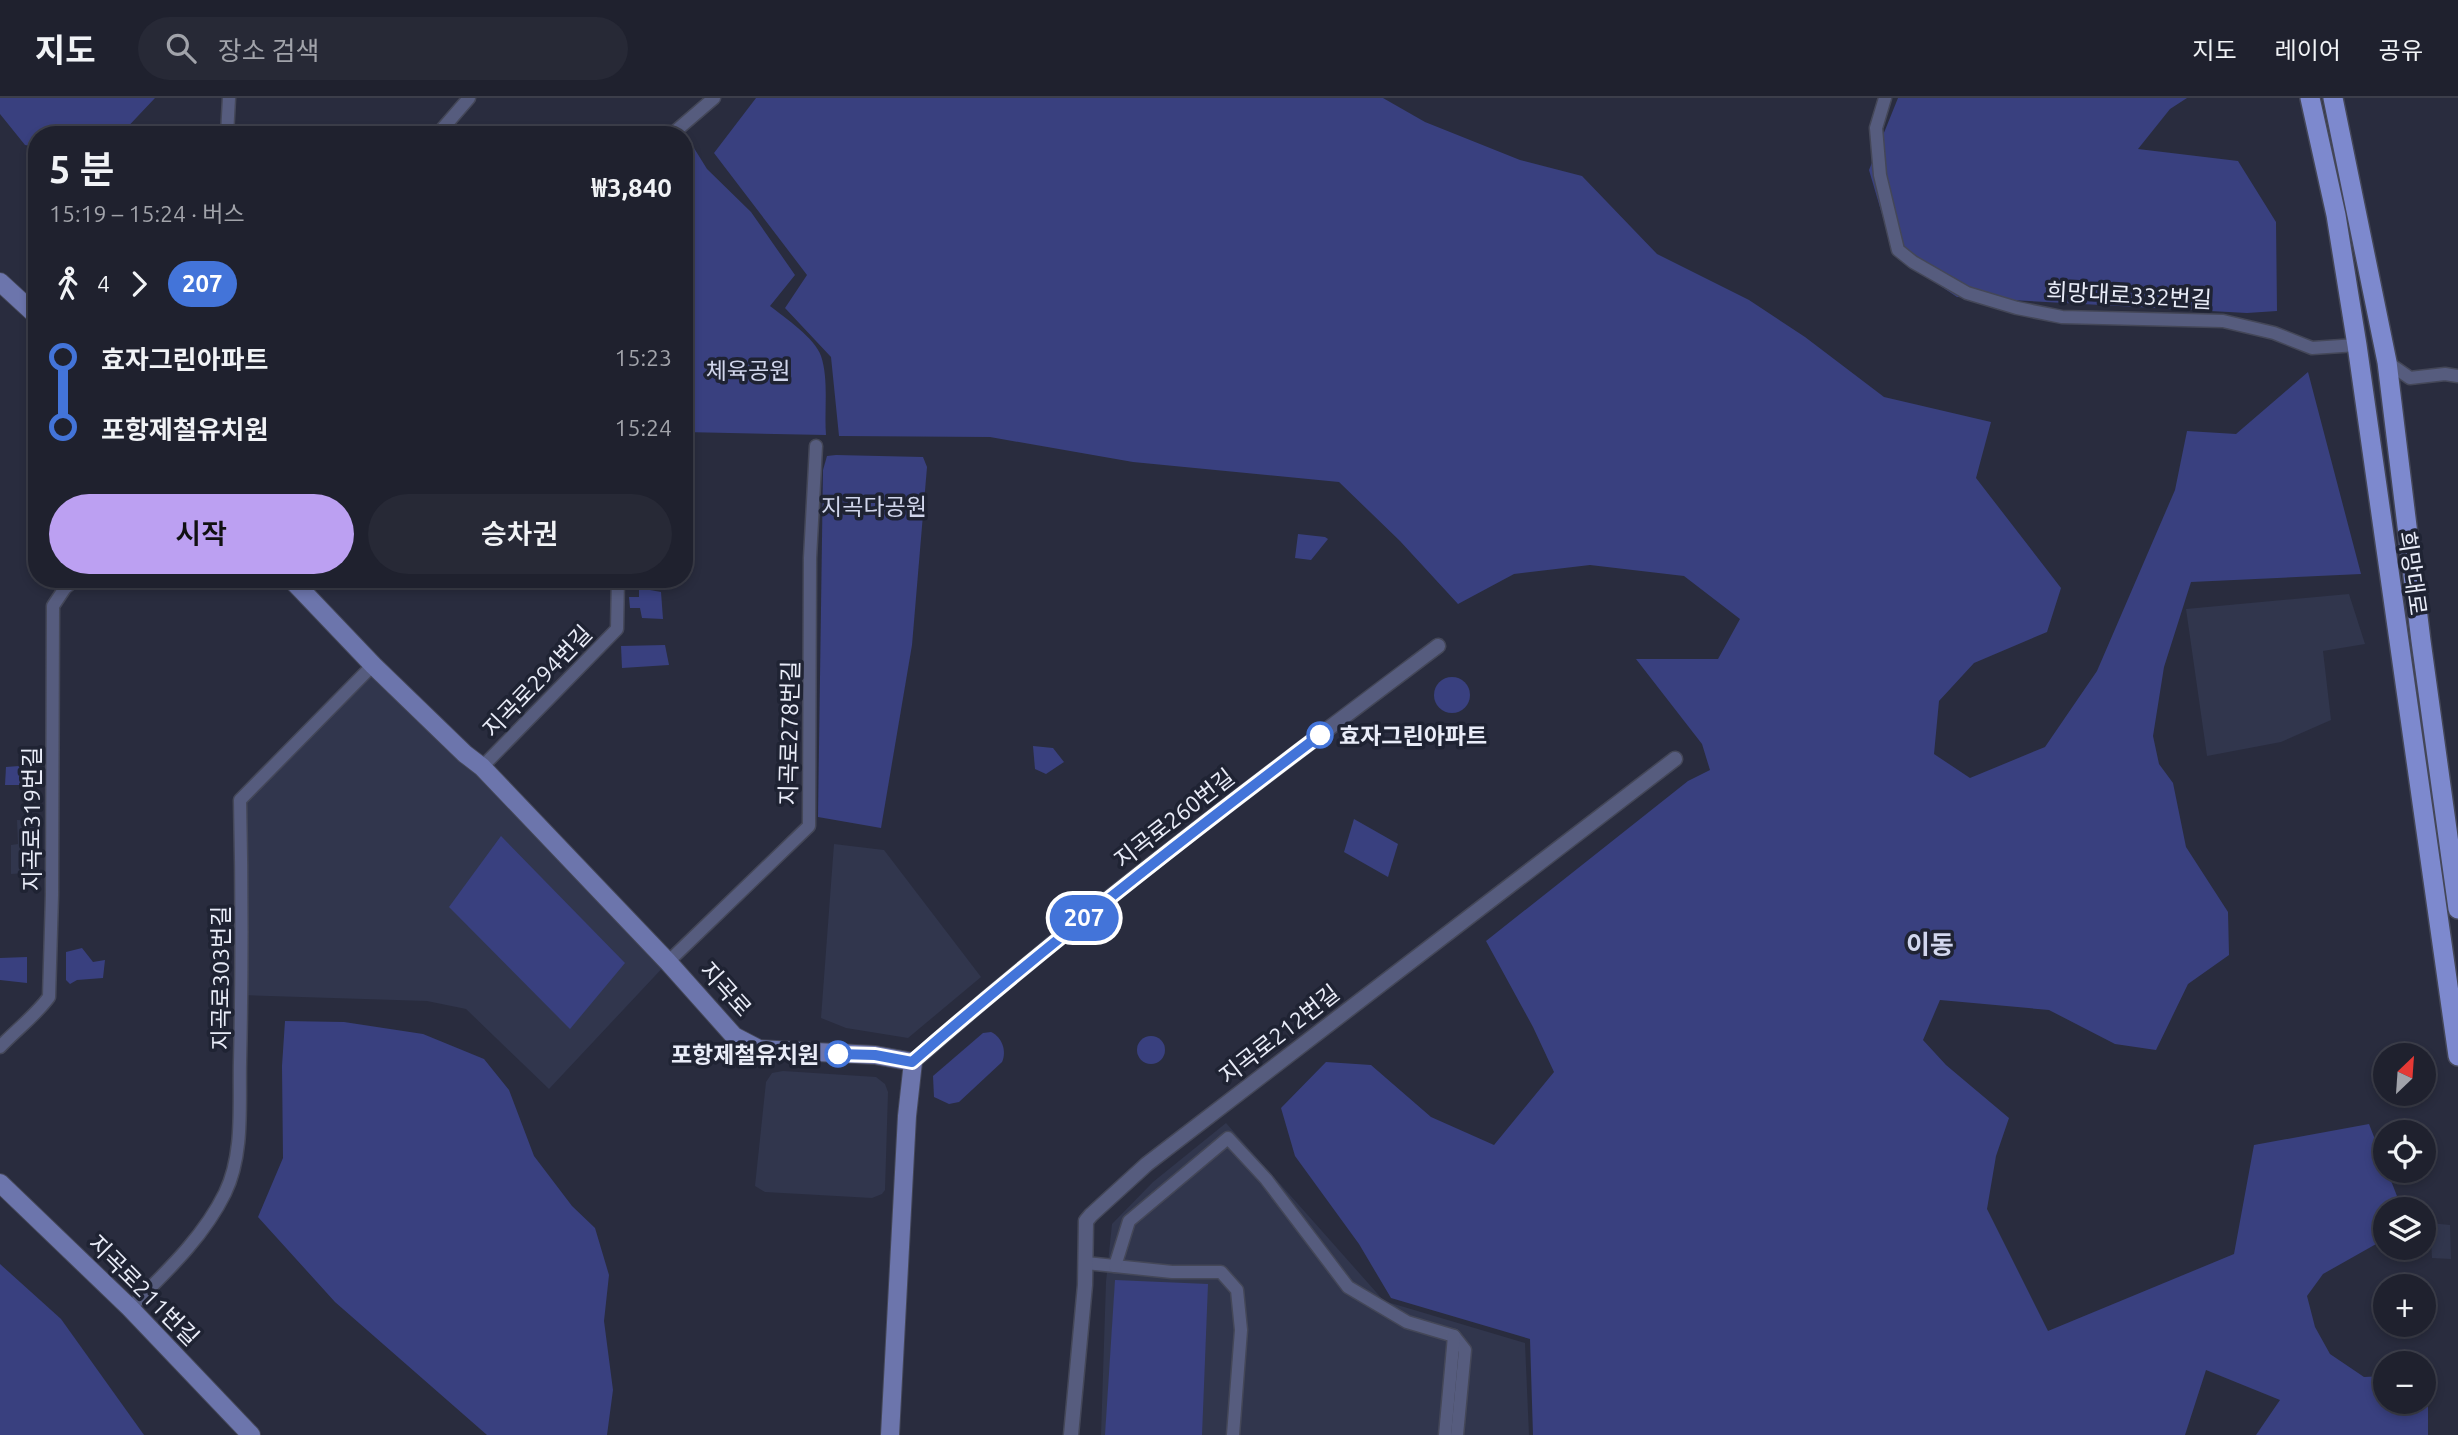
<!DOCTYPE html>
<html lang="ko">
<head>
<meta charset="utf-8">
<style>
  :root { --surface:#1f212e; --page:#272936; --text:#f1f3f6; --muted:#a1a3aa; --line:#3c3e4a; --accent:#bca0f2 }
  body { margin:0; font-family:Ubuntu,"Noto Sans KR",sans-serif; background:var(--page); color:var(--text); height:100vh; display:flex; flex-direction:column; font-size:26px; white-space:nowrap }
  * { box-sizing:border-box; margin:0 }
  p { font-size:23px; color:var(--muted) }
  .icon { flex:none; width:38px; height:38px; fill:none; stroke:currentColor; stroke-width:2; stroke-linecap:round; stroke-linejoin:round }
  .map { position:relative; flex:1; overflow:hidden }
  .side { position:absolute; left:28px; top:28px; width:665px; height:462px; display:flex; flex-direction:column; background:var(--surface); border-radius:28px; box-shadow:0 4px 10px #0003,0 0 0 2px var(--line) }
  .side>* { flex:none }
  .badge { padding:0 14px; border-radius:23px; font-size:24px; line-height:46px }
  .needle { width:46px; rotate:25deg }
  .buttons { position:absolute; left:2373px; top:945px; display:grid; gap:14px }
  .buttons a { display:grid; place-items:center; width:63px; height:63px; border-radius:50%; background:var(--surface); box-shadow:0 4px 10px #0003,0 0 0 2px var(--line); font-size:35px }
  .map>.badge { position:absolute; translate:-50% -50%; box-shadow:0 0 0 4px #fff }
  .legs { display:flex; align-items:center; gap:10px; height:77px; padding:0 21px; font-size:23px }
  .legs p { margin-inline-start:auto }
  .head { display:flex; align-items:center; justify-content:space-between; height:119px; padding:0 21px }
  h1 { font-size:38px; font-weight:600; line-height:52px }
  .primary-button { display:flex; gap:14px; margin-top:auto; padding:14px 21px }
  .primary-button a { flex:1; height:80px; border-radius:42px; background:var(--accent); color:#111; font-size:28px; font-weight:600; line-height:80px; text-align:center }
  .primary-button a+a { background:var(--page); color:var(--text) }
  ul { padding:0 21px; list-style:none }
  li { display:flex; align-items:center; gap:24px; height:70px; font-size:26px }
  li i { display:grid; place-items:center; width:10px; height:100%; margin:0 9px; background:currentColor }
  li i::after { content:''; width:18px; height:18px; margin:-9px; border:5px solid; border-radius:50%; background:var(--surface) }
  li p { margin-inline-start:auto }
  li:first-child i { background:linear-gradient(#0000 50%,currentColor 0) }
  li:last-child i { background:linear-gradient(currentColor 50%,#0000 0) }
  header { display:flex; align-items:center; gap:42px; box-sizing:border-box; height:98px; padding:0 35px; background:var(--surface); border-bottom:2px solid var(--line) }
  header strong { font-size:33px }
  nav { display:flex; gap:38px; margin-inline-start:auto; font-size:24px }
  .search { width:490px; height:63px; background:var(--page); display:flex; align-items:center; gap:18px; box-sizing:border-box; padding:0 24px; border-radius:38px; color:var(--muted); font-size:26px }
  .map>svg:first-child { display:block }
  .built { fill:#31364d }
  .green { fill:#39407f }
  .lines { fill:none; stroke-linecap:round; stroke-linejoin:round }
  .minor-casing { stroke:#444758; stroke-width:15 }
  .tertiary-casing { stroke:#444758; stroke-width:17 }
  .secondary-casing { stroke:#444758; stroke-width:20 }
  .primary-casing { stroke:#444758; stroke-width:22 }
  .minor { stroke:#565c7e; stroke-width:12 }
  .tertiary { stroke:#565c7e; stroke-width:14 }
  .secondary { stroke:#6c75ac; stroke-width:18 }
  .primary { stroke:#7d89ce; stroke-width:19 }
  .line-1-casing { stroke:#fff; stroke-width:16 }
  .line-1 { stroke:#4374d9; stroke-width:10 }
  .stop-1-dot { fill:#fff; stroke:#4374d9; stroke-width:3.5 }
  .labels { text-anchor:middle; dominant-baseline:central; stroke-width:7; stroke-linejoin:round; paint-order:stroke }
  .street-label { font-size:23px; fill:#e9ecf8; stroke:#1f2333 }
  .park-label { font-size:23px; fill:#d1d6ec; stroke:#1f2333 }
  .stop-label { font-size:23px; font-weight:bold; fill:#e9ecf8; stroke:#1f2333; text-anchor:start }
  .quarter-label { font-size:26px; font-weight:bold; fill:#d2d7ee; stroke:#1f2333 }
</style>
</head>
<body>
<header>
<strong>지도</strong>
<div class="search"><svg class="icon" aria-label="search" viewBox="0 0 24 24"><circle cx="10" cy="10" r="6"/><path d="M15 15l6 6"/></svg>장소 검색</div>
<nav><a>지도</a><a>레이어</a><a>공유</a></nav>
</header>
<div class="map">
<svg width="2458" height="1337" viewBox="0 0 2458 1337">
  <rect width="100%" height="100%" fill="#292c3e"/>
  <g class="built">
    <path d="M2349,496L2365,546L2323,553L2331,622L2281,644L2207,658L2186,511Z"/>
    <path d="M373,567L668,864L549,991L466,911L427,903L242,897L240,702Z"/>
    <path d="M17,722L40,723V774L11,776V747L18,746Z"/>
    <path d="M834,746L884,752L981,879L908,940L846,930L821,920Z"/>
    <path d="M783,973L876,979L885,986L888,994L885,1092L882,1096L872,1100L765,1094L755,1088L766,984L772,975Z"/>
    <path d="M1226,1025L1384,1203L1525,1245L1529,1337H1101L1106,1184L1112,1126L1153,1084Z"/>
    <path d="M2430,1125L2450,1127L2451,1161L2432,1160Z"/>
  </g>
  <g class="green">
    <path d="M0,0H155L120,37H37V49L25,47L0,16Z"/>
    <path d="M756,0H1383L1425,24L1520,62L1582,78L1657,156L1749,202L1805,239L1884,299L1991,324L1976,380L2061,490L2047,534L1974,565L1939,603L1934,656L1970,680L2045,649L2097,573L2175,392L2187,333L2236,336L2308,274L2361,476L2191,484L2164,569L2153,638L2159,666L2173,685L2186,749L2228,814L2229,857L2188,886L2156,952L2115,946L2049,912L1940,902L1923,942L1946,967L2009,1020L1996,1058L1987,1111L2048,1233L2234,1156L2254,1047L2369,1026L2402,1111H2385V1141L2323,1176L2307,1198L2315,1229L2330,1256L2364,1279L2385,1278V1304H2424V1295L2428,1300V1337H2256L2280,1302L2206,1272L2185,1337H1533L1530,1241L1391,1200L1359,1146L1295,1058L1281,1010L1326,964L1371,967L1431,1019L1494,1047L1554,974L1533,929L1486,843L1688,683L1710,672L1702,646L1636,561H1718L1740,521L1684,478L1590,467L1514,476L1458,506L1400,443L1339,384L1133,364L990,339L839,338L831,259L785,210L807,177L714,55Z"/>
    <path d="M1898,0H2187L2170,11L2138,51L2238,63L2276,124L2277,213L2247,215L1957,199L1894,157L1869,72Z"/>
    <path d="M684,34L707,71L751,114L795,177L770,208C785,220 815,240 821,258C829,282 824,312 826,337L684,334L683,37Z"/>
    <path d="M836,357L923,359L927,369L912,547L881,730L818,719L823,372L827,358Z"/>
    <path d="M1298,436L1325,439L1328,441L1311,462L1295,460Z"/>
    <path d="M639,490L661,494L663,521L642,520L640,510H630L629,499H639Z"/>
    <path d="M665,547L669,567L622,570L621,548Z"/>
    <circle cx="1452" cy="597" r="18"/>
    <path d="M1033,648L1053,650L1064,664L1046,676L1035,671Z"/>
    <path d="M32,667V687H5L6,669Z"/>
    <path d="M1354,721L1398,746L1388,779L1344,754Z"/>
    <path d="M501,738L625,865L570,931L449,809Z"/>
    <path d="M82,850L93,864L105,862L103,880L77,882L70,886L66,882V854Z"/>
    <path d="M27,859V885L0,882V860Z"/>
    <path d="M285,923L344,924L423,936L484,961L509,992L534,1058L572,1108L595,1130L609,1177L604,1223L613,1292L607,1337H487L335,1204L258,1119L283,1060L282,968Z"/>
    <path d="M991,934C1002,939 1007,953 1002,964L959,1004L949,1006L934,999L933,978L983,935Z"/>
    <circle cx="1151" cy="952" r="14"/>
    <path d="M0,1166L61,1221L144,1337H0Z"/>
    <path d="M1115,1182L1208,1186L1202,1337H1105Z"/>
  </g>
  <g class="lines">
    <defs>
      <g id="minor">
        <path d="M1885,0L1876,30L1880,77L1898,152L1913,164L1967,195L2017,210L2062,219L2223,223L2274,235L2312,250L2357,247"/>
        <path d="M227,37L229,0"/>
        <path d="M437,37L469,0"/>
        <path d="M671,37L714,0"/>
        <path d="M2387,264L2410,280L2445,276L2458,278"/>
        <path d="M482,669L617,531L618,481"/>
        <path d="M668,864L809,728L810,460L816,348"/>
        <path d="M0,949C16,932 35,918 49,899L52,797L53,508L65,490L76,481"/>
        <path d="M1086,1165L1172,1174H1221L1237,1192L1241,1232L1233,1337"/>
        <path d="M1115,1168L1129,1123L1228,1040L1266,1081L1348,1189L1407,1224L1454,1238L1465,1252L1457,1337"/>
        <path d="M130,1210C165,1175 203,1140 225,1095C244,1056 239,1007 240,964C242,877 242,789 240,702L373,567"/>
        <path d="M1445,1337L1454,1238"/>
      </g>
      <g id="tertiary">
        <path d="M913,964C1080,816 1260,682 1438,548"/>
        <path d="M1071,1337L1085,1187L1086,1123L1091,1117L1147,1066L1675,661"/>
      </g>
      <g id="secondary">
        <path d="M0,184L37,218"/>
        <path d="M291,481L373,567L465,656L482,669L668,864L734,938L759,951L875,957L913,964L907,1018L890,1337"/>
        <path d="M0,1085L130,1210L251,1337"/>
      </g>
      <g id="primary">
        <path d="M2310,0L2336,117L2357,247L2458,958"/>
        <path d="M2333,0L2387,264L2421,543L2458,811"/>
      </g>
    </defs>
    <use href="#minor" class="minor-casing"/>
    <use href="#tertiary" class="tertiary-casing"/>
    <use href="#secondary" class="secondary-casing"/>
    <use href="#primary" class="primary-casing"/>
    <use href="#minor" class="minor"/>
    <use href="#tertiary" class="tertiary"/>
    <use href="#secondary" class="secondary"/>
    <use href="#primary" class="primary"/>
  </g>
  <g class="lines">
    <defs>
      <path id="line-1" d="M838,956L875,957L912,964C1044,849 1181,742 1320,637"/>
    </defs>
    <use href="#line-1" class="line-1-casing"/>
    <use href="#line-1" class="line-1"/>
  </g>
  <g class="stop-1-dot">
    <circle cx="1320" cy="637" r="12"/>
    <circle cx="838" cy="956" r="12"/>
  </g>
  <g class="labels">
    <g class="street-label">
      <text transform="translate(2129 197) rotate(3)">희망대로332번길</text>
      <text transform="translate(2413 475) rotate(82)">희망대로</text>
      <text transform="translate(537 583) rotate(-46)">지곡로294번길</text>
      <text transform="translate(789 635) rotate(-89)">지곡로278번길</text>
      <text transform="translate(1174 720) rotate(-38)">지곡로260번길</text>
      <text transform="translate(31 721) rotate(-90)">지곡로319번길</text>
      <text transform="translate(220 880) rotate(-90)">지곡로303번길</text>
      <text transform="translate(726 891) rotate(48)">지곡로</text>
      <text transform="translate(1279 936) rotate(-38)">지곡로212번길</text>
      <text transform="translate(144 1192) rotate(45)">지곡로211번길</text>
    </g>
    <g class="park-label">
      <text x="748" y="272">체육공원</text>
      <text x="874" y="408">지곡다공원</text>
    </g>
    <g class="stop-label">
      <text x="1339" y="637">효자그린아파트</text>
      <text x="819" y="956" text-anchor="end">포항제철유치원</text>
    </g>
    <g class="quarter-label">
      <text x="1930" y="846">이동</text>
    </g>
  </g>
</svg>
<div class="buttons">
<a><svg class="needle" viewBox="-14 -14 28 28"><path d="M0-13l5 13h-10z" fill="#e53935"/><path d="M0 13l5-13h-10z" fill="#a1a3aa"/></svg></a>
<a><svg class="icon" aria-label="locate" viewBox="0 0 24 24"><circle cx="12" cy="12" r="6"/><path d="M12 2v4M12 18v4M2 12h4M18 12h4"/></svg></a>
<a><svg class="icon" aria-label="layers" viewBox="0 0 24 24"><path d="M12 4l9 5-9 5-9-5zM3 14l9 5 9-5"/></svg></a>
<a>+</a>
<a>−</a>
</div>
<b class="badge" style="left:1084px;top:820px;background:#4374d9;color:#fff">207</b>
<section class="side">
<div class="head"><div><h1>5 분</h1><p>15:19 – 15:24 · 버스</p></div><b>₩3,840</b></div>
<div class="legs"><svg class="icon" aria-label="walk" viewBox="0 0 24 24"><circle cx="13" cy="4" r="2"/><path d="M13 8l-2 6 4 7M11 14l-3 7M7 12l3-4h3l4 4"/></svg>4<svg class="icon" aria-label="forward" viewBox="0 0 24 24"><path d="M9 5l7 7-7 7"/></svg><b class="badge" style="background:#4374d9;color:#fff">207</b></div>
<ul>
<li><i style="color:#4374d9"></i><b>효자그린아파트</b><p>15:23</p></li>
<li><i style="color:#4374d9"></i><b>포항제철유치원</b><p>15:24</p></li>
</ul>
<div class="primary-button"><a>시작</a><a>승차권</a></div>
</section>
</div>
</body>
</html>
